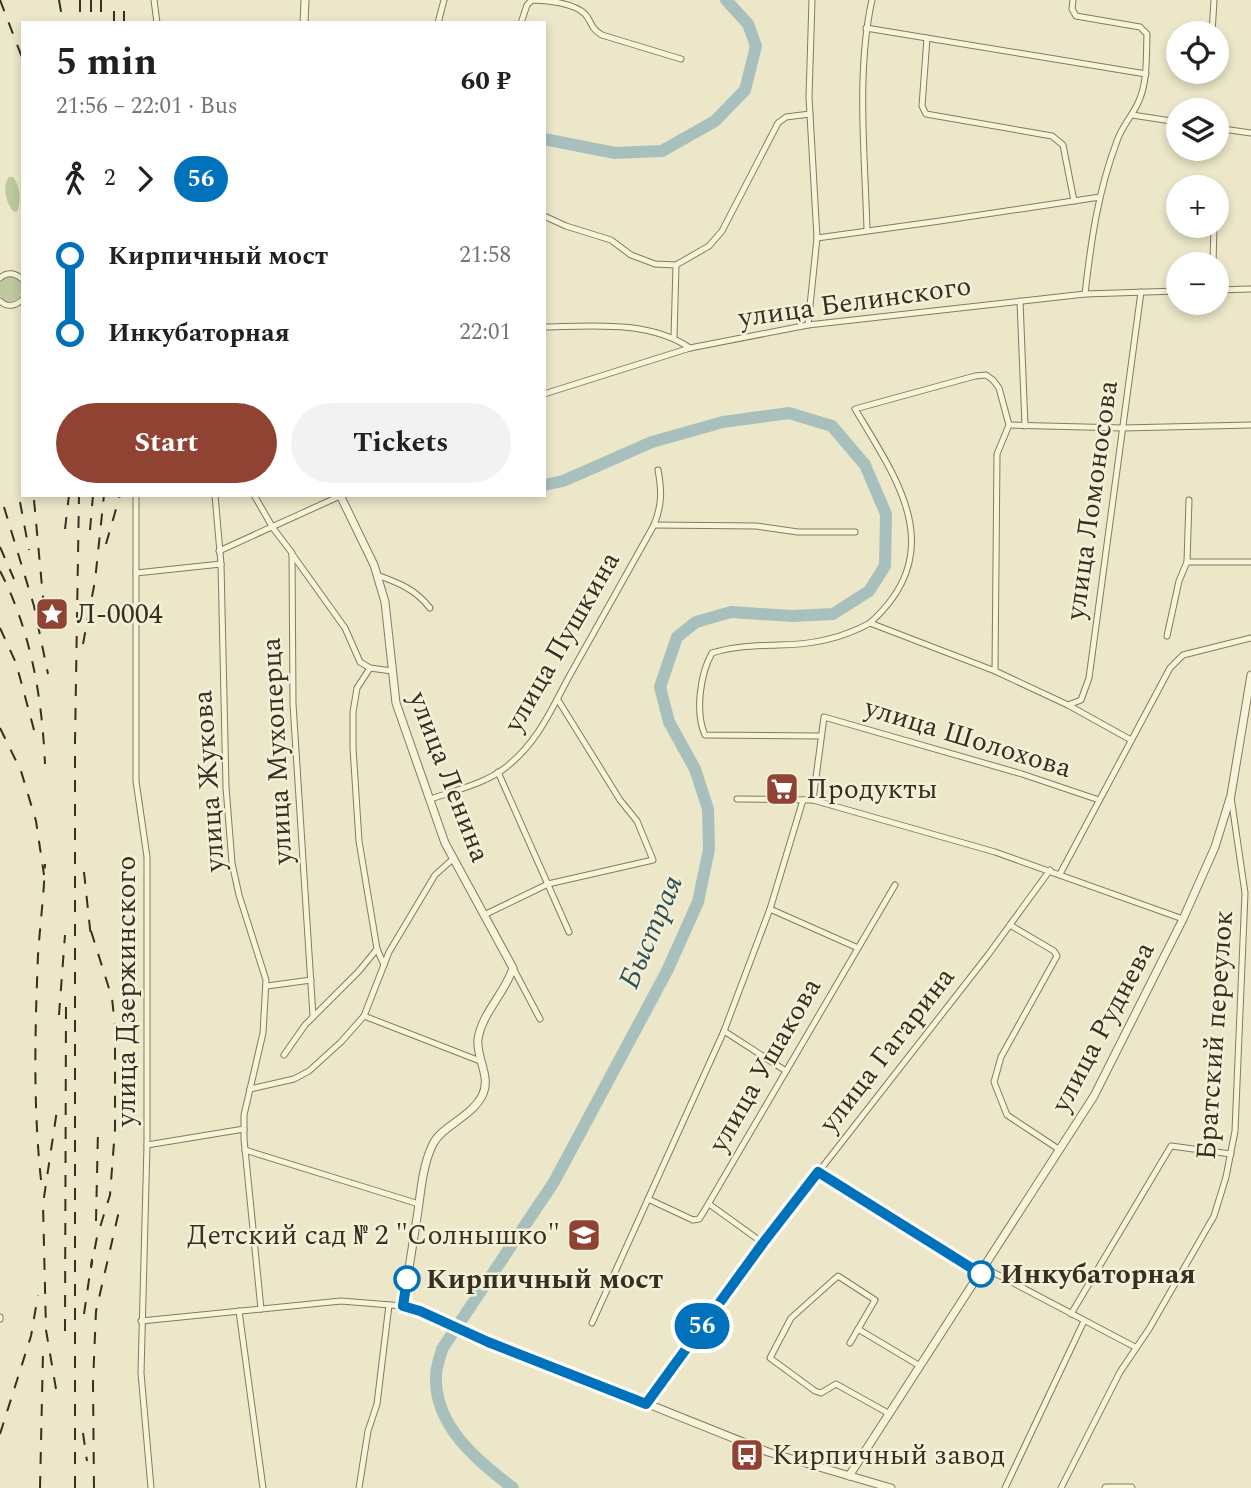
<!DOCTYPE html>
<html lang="en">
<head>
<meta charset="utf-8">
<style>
  :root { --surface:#fff; --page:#f2f2f2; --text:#202124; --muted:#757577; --accent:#904233 }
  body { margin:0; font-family:Spectral,serif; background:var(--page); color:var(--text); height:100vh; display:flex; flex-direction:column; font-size:26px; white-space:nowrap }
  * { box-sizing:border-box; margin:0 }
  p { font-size:23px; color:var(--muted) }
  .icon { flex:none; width:38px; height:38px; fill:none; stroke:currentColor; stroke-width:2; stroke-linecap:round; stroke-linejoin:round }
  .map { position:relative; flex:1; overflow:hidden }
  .sheet { position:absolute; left:21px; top:21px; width:525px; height:476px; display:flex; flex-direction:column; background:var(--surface); border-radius:0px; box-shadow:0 4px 10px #0003 }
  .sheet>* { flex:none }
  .badge { padding:0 14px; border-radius:23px; font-size:24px; line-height:46px }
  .fabs { position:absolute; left:1166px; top:21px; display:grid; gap:14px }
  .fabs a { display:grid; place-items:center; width:63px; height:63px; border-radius:50%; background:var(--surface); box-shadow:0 4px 10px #0003; font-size:35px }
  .map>.badge { position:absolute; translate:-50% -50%; box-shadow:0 0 0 4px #fff }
  .legs { display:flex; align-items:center; gap:10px; height:77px; padding:0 35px; font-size:23px }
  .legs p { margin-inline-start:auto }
  .head { display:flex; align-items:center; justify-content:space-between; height:119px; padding:0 35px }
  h1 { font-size:38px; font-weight:700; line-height:52px }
  .cta { display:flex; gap:14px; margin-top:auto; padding:14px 35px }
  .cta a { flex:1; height:80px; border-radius:42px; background:var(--accent); color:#fff; font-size:28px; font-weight:700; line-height:80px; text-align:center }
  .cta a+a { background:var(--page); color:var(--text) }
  ul { padding:0 35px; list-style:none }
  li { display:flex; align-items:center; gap:24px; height:77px; font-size:26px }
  li i { display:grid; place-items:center; width:10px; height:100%; margin:0 9px; background:currentColor }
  li i::after { content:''; width:18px; height:18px; margin:-9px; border:5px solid; border-radius:50%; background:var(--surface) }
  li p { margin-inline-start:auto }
  li:first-child i { background:linear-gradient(#0000 50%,currentColor 0) }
  li:last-child i { background:linear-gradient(currentColor 50%,#0000 0) }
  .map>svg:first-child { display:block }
  .green { fill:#bcc99c }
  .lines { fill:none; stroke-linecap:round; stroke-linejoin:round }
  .river { stroke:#a8c0bd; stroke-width:12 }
  .minor-casing { stroke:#867a5e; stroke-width:7 }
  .tertiary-casing { stroke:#867a5e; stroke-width:9 }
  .minor { stroke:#f6f3db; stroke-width:5 }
  .tertiary { stroke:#f6f3db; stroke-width:7 }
  .rail { stroke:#372f21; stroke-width:2; stroke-dasharray:12 12; stroke-linecap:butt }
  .line-1-casing { stroke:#fff; stroke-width:16 }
  .line-1 { stroke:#0072bc; stroke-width:10 }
  .stop-1-dot { fill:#fff; stroke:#0072bc; stroke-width:3.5 }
  .labels { text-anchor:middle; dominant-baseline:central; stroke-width:5; stroke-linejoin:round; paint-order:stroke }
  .street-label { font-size:28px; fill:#372f21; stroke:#f3f0d7 }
  .poi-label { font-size:28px; fill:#372f21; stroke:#f3f0d7; text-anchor:start }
  .stop-label { font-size:28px; font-weight:bold; fill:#372f21; stroke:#f3f0d7; text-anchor:start }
  .water-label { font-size:30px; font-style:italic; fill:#315256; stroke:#f3f0d7 }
</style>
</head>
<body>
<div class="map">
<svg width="1251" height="1488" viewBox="0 0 1251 1488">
  <rect width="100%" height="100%" fill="#ebe7c8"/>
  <g class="green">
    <path d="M9,177H13C21,187 21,201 17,212L13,211C6,203 2,186 9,177Z"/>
    <circle cx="10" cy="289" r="12"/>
  </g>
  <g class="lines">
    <g class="river">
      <path d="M544,139L615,153L662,151L715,121L745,90L756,46L748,24L726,0"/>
      <path d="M513,1488C477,1460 434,1426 436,1376C436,1367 440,1358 442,1349L554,1182L667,971L698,902L709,849L708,809L695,769L669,722L660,687L677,637L696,622L731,612L792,616L833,614L869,591L885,566L886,514L865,465L832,426L789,413L723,422L652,442L563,481L544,485"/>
    </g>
    <defs>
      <g id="minor">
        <path d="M154,0L157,23"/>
        <path d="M1073,0L1072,9L1076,16L1140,27L1147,34C1146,57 1148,82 1138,103C1132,116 1121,128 1117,141C1098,191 1091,241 1085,294"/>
        <path d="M438,23L444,0"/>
        <path d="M521,23L527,5L532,0C546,0 574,3 585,14C593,23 589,27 602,35L681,59"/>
        <path d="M866,28L1146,74"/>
        <path d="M1212,33L1214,0"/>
        <path d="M927,38L922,106L926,114L1052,136L1063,145L1074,201"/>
        <path d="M1132,115L1178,122"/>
        <path d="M1216,128L1251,133"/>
        <path d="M1173,201H1178"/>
        <path d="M544,216L566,226L611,240L631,255L655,264L676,265L709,246L722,231L778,123L786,117L810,114"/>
        <path d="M867,230C865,157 856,71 872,0"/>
        <path d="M817,238L940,221L1100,197"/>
        <path d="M1213,264L1214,226"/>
        <path d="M0,278C7,271 16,273 23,280"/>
        <path d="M1216,290L1251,289"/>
        <path d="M0,301C7,308 16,306 23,299"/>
        <path d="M1020,301L1025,426"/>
        <path d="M808,325L817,238L809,97L812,0"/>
        <path d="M544,327C592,326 649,320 690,348"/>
        <path d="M674,337L676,265"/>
        <path d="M544,394L690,348L808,325L1085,294L1178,291"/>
        <path d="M1009,425L1123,428L1251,425"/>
        <path d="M136,495V781L147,857V1145L141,1373L151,1488"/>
        <path d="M215,495L221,564L226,787L232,863L239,895L266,980L263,1033L244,1115V1139L261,1309"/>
        <path d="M254,495L273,528L292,553L293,704L313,1016"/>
        <path d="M654,525L756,526L798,532H855"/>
        <path d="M219,551L340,496"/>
        <path d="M292,554L345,628L360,662L370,668L392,671"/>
        <path d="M1187,562H1251"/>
        <path d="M136,573L221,564"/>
        <path d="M377,575C399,583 415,589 430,608"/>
        <path d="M870,623C949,552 899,482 855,409L975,376L986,375L993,380L999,388L1009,425L997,454L995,671"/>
        <path d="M1167,636L1179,581L1187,562L1189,500"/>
        <path d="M370,668L357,688L353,712V748L359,841L377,949L384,965"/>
        <path d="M1068,705L1081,700L1089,678L1141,292"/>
        <path d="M821,736L705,735C695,713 700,674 712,653C734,646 755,646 778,645C811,645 841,639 870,623L995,671L1068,705L1131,740"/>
        <path d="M498,772L569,932"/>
        <path d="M431,799C456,790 484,784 505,768C541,740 553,704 575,666C601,619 628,572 654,525C662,505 662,491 658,470"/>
        <path d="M737,799L813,800L995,852L1183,919"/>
        <path d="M813,800L824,717L1022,774L1099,800"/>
        <path d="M1060,874L1170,668L1183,655L1251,638"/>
        <path d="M770,909L858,948"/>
        <path d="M484,915L548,884L653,860L637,821L620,800L558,700"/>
        <path d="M1010,925L1054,951L1057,956L1001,1057L994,1082L1007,1115L1060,1150"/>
        <path d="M513,968L540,1019"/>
        <path d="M267,986L311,980"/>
        <path d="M364,1016L480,1061"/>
        <path d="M724,1031L786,1071"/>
        <path d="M284,1055L305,1025L359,971L377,949"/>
        <path d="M250,1089L294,1079L309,1071L341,1042L364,1016L389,952L435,875L454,858"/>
        <path d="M147,1145L244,1129"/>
        <path d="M245,1150L419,1204"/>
        <path d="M818,1172L981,1274"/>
        <path d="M648,1199L693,1220L699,1219L703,1213L895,885"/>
        <path d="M709,1204L763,1243"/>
        <path d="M985,1268L1135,1347"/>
        <path d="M239,1311L263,1488"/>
        <path d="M1071,1314L1171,1146L1231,1154"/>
        <path d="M0,1317V1319"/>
        <path d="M141,1321L341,1301L403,1306"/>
        <path d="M592,1323L724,1031L770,909L803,800"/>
        <path d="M858,1329L920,1366"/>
        <path d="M850,1343L875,1300L838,1276L791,1318L770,1358L815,1391L821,1393L836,1384L888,1413"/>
        <path d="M646,1404L763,1243L988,955L1050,870"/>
        <path d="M359,1488L368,1431L377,1404L389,1305"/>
        <path d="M1005,1488L1084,1321"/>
        <path d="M1061,1488L1120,1372L1149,1329L1214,1216L1226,1177L1235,1131L1245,893L1231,797"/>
      </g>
      <g id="tertiary">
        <path d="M304,23L305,0"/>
        <path d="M340,495L374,565L385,602L396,703L445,843L513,968C505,993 482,1013 478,1039C476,1059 492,1077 482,1096C471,1117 442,1126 433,1144C423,1164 421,1189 418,1211C413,1243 408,1274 403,1306L768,1452L891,1488"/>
        <path d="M849,1476L1094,1096L1183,919L1215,847L1231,795L1251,675"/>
        <path d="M1106,1488H1131"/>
      </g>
    </defs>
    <use href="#minor" class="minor-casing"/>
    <use href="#tertiary" class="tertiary-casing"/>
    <use href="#minor" class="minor"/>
    <use href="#tertiary" class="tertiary"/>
    <g class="rail">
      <path d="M0,0L23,60"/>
      <path d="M59,0L63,23"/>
      <path d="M80,0V23"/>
      <path d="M91,0V23"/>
      <path d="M101,0V23"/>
      <path d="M114,23V0"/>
      <path d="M124,23V0"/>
      <path d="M34,500L45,619"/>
      <path d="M20,502L29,550"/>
      <path d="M4,507L34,606L48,674"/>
      <path d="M65,529L69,495"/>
      <path d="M90,530L93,495"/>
      <path d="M106,544L120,495"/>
      <path d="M0,547L14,579"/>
      <path d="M0,571C31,631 42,697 45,764"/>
      <path d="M0,628L16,663L37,741"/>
      <path d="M83,644L95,581L104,495"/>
      <path d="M0,728L21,771L36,821L44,875"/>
      <path d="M84,872L91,938"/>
      <path d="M91,931L112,998L115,1026V1129L110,1195L97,1237L91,1268"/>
      <path d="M59,1015L65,935"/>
      <path d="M41,1180C33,1106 35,1030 38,955C40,925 44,895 45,864"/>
      <path d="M96,1221L98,1130"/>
      <path d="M84,1314L92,1259"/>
      <path d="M65,1331L66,1005"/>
      <path d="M56,1389L46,1330L43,1204L57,1110"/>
      <path d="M83,1433L87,1461"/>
      <path d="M0,1434L31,1336L38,1295"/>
      <path d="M40,1488L43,1352"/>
      <path d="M75,1488V742L79,495"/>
      <path d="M94,1488L93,1383L96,1311L119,1211"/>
    </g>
  </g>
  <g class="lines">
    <defs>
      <path id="line-1" d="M407,1279L403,1306L420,1311L488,1342L646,1404L763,1243L818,1172L981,1274"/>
    </defs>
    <use href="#line-1" class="line-1-casing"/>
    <use href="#line-1" class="line-1"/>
  </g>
  <defs>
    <symbol id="sight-square" viewBox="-11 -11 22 22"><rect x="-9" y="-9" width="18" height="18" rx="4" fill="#904233" stroke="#f3f0d7"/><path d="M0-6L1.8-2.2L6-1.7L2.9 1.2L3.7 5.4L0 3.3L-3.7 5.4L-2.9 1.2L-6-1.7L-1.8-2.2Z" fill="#fff"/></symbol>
    <symbol id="supermarket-square" viewBox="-11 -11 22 22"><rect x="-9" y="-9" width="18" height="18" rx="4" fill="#904233" stroke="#f3f0d7"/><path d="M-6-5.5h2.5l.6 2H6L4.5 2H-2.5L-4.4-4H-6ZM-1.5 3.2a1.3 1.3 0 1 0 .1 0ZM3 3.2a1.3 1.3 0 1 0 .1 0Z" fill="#fff"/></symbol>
    <symbol id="school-square" viewBox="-11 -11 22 22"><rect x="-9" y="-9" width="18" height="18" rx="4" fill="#904233" stroke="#f3f0d7"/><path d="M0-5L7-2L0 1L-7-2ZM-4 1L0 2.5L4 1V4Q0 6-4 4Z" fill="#fff"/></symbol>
    <symbol id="bus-square" viewBox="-11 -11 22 22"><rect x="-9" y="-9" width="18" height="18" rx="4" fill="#904233" stroke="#f3f0d7"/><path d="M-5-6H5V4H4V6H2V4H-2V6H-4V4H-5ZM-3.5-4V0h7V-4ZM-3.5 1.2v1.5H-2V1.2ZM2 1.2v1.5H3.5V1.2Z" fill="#fff"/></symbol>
  </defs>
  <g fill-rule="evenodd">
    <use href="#sight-square" x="33" y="595" width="38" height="38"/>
    <use href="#supermarket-square" x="763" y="770" width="38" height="38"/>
    <use href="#school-square" x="565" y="1216" width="38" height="38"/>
    <use href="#bus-square" x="728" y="1436" width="38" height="38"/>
  </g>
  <g class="stop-1-dot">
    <circle cx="981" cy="1274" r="12"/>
    <circle cx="407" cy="1279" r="12"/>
  </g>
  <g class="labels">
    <g class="street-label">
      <text transform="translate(855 302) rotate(-8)">улица Белинского</text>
      <text transform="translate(1092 500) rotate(-82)">улица Ломоносова</text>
      <text transform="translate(562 642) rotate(-60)">улица Пушкина</text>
      <text transform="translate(968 738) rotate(17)">улица Шолохова</text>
      <text transform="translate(277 751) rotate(-93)">улица Мухоперца</text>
      <text transform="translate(449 777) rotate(69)">улица Ленина</text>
      <text transform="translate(209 781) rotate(-94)">улица Жукова</text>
      <text transform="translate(126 991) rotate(-90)">улица Дзержинского</text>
      <text transform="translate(1103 1027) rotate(-62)">улица Руднева</text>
      <text transform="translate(1215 1035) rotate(-86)">Братский переулок</text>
      <text transform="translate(887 1050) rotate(-52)">улица Гагарина</text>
      <text transform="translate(765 1065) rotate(-60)">улица Ушакова</text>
    </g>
    <g class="poi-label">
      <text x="76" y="614">Л-0004</text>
      <text x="806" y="789">Продукты</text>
      <text x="560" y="1235" text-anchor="end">Детский сад № 2 "Солнышко"</text>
      <text x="772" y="1455">Кирпичный завод</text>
    </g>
    <g class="stop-label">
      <text x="1000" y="1274">Инкубаторная</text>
      <text x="426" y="1279">Кирпичный мост</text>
    </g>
    <g class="water-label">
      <text transform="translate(651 932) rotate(-67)">Быстрая</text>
    </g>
  </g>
</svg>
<div class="fabs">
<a><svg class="icon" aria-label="locate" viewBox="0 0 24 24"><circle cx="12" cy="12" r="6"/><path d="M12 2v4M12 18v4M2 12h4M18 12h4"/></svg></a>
<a><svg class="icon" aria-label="layers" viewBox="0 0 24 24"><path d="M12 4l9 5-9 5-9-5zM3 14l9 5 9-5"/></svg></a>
<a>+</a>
<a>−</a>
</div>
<b class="badge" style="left:702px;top:1326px;background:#0072bc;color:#fff">56</b>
<section class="sheet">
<div class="head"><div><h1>5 min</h1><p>21:56 – 22:01 · Bus</p></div><b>60 ₽</b></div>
<div class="legs"><svg class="icon" aria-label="walk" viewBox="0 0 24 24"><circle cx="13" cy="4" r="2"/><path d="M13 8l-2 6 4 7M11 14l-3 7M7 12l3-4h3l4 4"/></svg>2<svg class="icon" aria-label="forward" viewBox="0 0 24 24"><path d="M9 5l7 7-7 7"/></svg><b class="badge" style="background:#0072bc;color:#fff">56</b></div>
<ul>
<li><i style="color:#0072bc"></i><b>Кирпичный мост</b><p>21:58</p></li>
<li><i style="color:#0072bc"></i><b>Инкубаторная</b><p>22:01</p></li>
</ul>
<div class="cta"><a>Start</a><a>Tickets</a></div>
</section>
</div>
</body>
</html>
